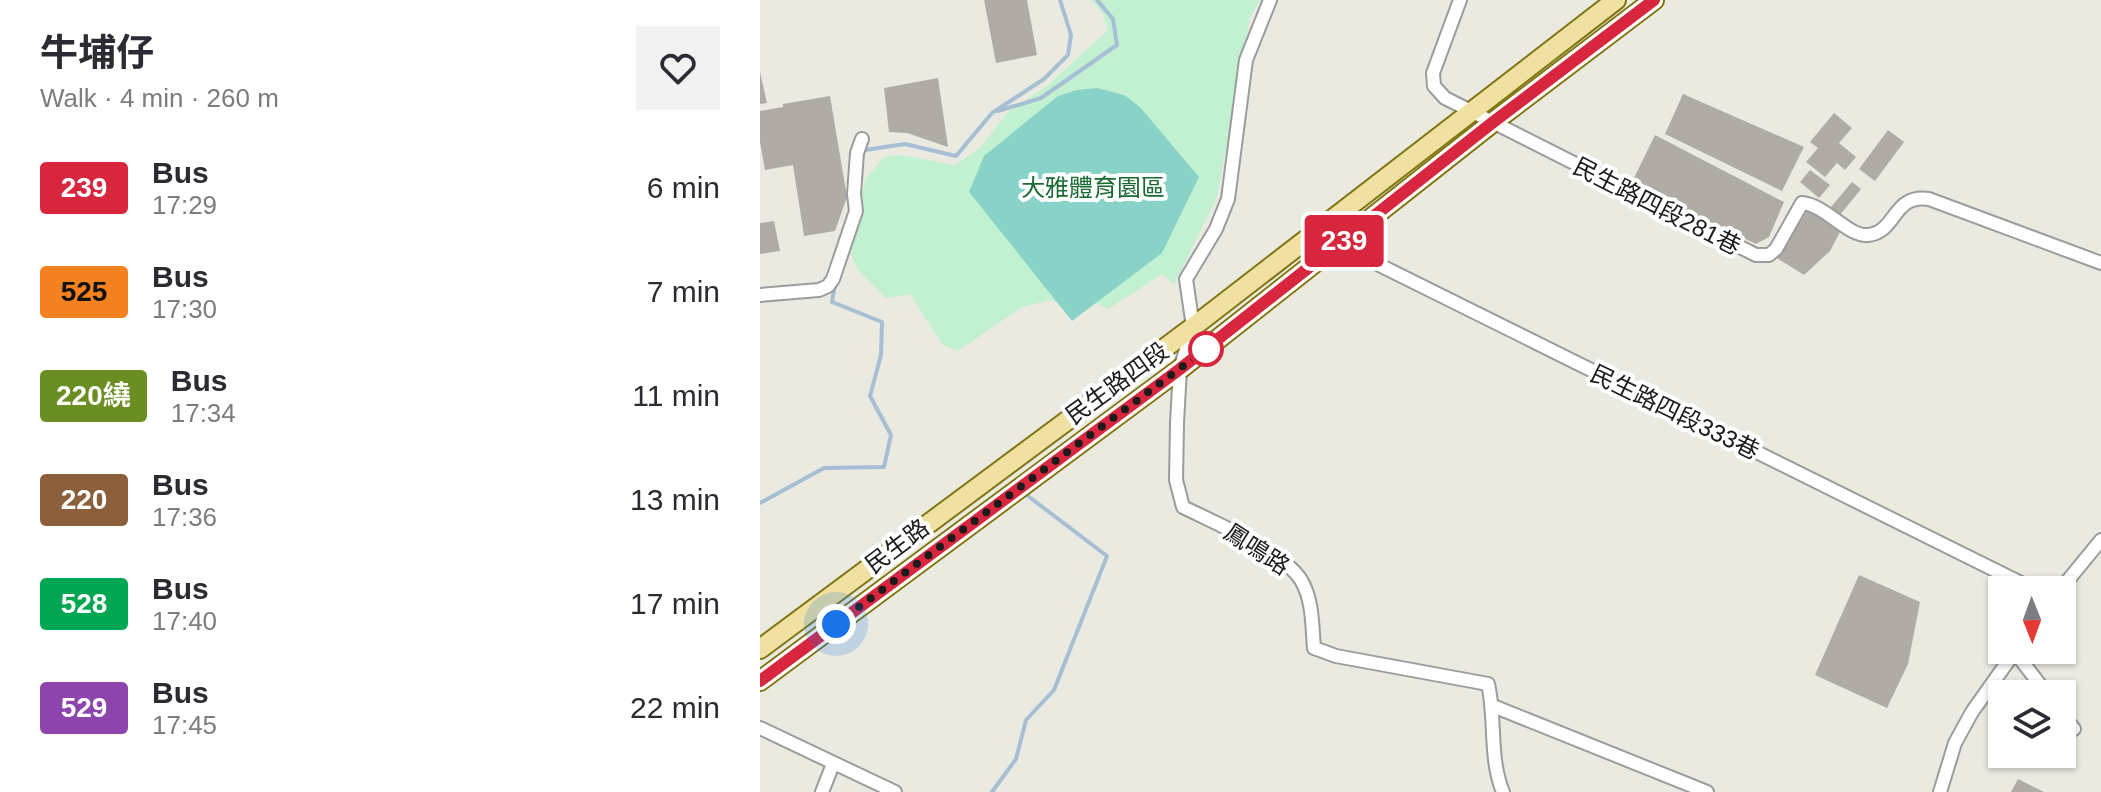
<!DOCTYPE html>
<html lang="en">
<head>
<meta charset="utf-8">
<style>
  :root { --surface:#fff; --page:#f2f2f3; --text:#2b2b33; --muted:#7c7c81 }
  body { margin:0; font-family:Arial,"Noto Sans TC",sans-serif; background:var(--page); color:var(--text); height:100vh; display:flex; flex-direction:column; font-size:30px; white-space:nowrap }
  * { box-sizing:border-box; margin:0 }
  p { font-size:26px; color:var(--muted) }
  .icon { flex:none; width:44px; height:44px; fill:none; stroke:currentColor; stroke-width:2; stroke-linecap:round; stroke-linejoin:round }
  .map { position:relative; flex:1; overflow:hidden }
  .panel { display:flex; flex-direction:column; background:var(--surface); width:760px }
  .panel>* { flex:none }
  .badge { padding:0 16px; border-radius:6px; font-size:28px; line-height:52px }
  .needle { width:52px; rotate:179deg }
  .tools { position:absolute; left:1228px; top:576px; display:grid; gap:16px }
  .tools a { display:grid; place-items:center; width:88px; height:88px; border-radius:0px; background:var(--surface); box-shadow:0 2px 6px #0004; font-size:40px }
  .you { position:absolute; width:40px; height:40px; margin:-20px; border:6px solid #fff; border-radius:50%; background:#1a73e8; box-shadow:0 0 0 12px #1a73e833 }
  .map>.badge { position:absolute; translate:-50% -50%; box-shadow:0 0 0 4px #fff }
  .round { display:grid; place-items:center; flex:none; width:84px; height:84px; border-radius:0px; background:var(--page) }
  .headline { display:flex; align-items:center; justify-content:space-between; height:136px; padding:0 40px }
  h1 { font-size:38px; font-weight:700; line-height:60px }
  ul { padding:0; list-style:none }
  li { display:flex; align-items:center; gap:24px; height:104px; padding:0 40px }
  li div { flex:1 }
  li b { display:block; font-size:30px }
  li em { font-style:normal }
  li .badge { min-width:88px; font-weight:700; text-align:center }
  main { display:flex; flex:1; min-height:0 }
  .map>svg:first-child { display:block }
  .park { fill:#c2f1d1 }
  .pitch { fill:#88d2c7 }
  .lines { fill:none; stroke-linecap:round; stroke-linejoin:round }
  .stream { stroke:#a6bfd4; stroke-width:4 }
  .building { fill:#b0aca5 }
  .street-casing { stroke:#9c9c9c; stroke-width:16 }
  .primary-casing { stroke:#807611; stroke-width:22 }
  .street { stroke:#fff; stroke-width:12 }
  .primary { stroke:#f0e1a2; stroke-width:18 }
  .line-casing { stroke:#fff; stroke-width:18 }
  .line { stroke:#d7263d; stroke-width:12 }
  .walk { stroke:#1b1b1b; stroke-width:8; stroke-dasharray:0 14.4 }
  .stop-dot { fill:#fff; stroke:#d7263d; stroke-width:4 }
  .labels { text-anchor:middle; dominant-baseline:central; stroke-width:8; stroke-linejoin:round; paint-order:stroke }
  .park-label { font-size:24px; fill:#186a32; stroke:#fff }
  .street-label { font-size:24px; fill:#1b1b1b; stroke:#fff }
</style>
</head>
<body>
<main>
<section class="panel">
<div class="headline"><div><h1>牛埔仔</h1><p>Walk · 4 min · 260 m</p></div><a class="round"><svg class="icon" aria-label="heart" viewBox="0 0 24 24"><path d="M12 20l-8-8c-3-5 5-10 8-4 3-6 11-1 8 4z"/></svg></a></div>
<ul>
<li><span class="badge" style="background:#d7263d;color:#fff">239</span><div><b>Bus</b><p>17:29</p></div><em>6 min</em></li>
<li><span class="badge" style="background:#f58220;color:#111">525</span><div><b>Bus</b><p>17:30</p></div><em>7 min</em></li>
<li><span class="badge" style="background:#6b8e23;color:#fff">220繞</span><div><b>Bus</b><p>17:34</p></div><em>11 min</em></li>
<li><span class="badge" style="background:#8b5e3c;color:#fff">220</span><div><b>Bus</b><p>17:36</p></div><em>13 min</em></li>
<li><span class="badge" style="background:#00a651;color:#fff">528</span><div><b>Bus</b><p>17:40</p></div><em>17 min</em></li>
<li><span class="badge" style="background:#8e44ad;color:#fff">529</span><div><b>Bus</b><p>17:45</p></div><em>22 min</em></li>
</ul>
</section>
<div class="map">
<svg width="1341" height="792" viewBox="0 0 1341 792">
  <rect width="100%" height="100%" fill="#ebeae1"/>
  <path class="park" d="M331,0H500L490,18L457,197L414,285L402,274L348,309L337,303L316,311L291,300L262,307L198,351L183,345L150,294L126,298L98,270L88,248L106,178L124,157L141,155L195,165L220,148L248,112L287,86L348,30L343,14Z"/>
  <path class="pitch" d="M337,88L364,95L380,107L439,177L402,253L312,321L209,192L224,156L298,96L317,90Z"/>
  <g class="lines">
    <g class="stream">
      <path d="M238,111L281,98L357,45L353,19L337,0"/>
      <path d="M100,154L105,150L145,144L196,156L232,113L284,79L308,55L311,35L300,0"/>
      <path d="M0,503L64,468L124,467L131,435L110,396L121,355L122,322L72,302L75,284"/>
      <path d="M232,792L256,759L266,720L294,690L347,556L264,493"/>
    </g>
  </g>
  <g class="building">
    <path d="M224,0H267L277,55L236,63Z"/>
    <path d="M0,72L7,103L0,104Z"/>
    <path d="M178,78L188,147L147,133L129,132L124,88Z"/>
    <path d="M923,94L1044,147L1022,191L905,134Z"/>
    <path d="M70,96L87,197L75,231L44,236L33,165L5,170L0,142V111L23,107V104Z"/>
    <path d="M1074,113L1092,128L1079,143L1096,157L1085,170L1077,163L1065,177L1046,162L1058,148L1050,142Z"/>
    <path d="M1128,130L1144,142L1115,181L1099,169Z"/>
    <path d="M895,135L1024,202L1009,237L996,244L871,184Z"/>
    <path d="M1050,170L1070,185L1059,198L1040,182Z"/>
    <path d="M1092,182L1101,189L1080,215L1071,207Z"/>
    <path d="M1049,208L1081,230L1070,251L1044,275L1017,258Z"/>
    <path d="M14,221L20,251L0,254V223Z"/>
    <path d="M1099,575L1160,602L1148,664L1127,708L1055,675Z"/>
    <path d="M1258,779L1284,792H1251Z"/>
  </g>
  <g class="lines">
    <defs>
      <g id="street">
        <path d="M510,0L486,60L468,199L456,229L426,279L433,327L420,369L417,423L416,480L423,507C453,522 524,552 541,580C553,600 552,625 554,648L576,656L728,684C736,718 729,759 743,792"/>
        <path d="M700,0L673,73L674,86L685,98L996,255H1009L1016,249L1042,203C1066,205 1088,237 1108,235C1137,232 1132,194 1169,199L1341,263"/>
        <path d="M557,231L579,245L1275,590"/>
        <path d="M0,295L59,290L68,286L73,279L96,211L94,194L97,153L102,139"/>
        <path d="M1300,590L1341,540"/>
        <path d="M1255,652L1287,694"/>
        <path d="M733,706L947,792"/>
        <path d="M1302,713L1314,729"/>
        <path d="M0,728L135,792"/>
        <path d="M62,792L73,764"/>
        <path d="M1180,792L1195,743L1212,712L1256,650"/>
      </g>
      <g id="primary">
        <path d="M0,649L433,327L856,0"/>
        <path d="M0,681L420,369L732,123L894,0"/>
      </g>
    </defs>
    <use href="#street" class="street-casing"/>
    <use href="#primary" class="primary-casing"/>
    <use href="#street" class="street"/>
    <use href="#primary" class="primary"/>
  </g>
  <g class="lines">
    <defs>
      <path id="line" d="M0,681L420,369L732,123L894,0"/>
    </defs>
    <use href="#line" class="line-casing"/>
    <use href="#line" class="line"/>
    <path class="walk" d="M76,624L446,349"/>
  </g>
  <circle class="stop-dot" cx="446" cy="349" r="16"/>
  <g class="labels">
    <g class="park-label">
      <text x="333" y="187">大雅體育園區</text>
    </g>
    <g class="street-label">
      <text transform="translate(897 206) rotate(27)">民生路四段281巷</text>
      <text transform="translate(357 383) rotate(-36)">民生路四段</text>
      <text transform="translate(915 412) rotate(26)">民生路四段333巷</text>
      <text transform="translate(137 546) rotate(-37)">民生路</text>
      <text transform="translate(497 549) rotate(33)">鳳鳴路</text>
    </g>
  </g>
</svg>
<div class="tools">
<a><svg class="needle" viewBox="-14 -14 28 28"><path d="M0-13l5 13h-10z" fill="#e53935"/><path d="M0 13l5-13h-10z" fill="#7c7c81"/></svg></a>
<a><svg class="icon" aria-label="layers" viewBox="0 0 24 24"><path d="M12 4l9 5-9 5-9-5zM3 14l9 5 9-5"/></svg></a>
</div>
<div class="you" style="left:76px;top:624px"></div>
<b class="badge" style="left:584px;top:241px;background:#d7263d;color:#fff">239</b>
</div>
</main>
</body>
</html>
